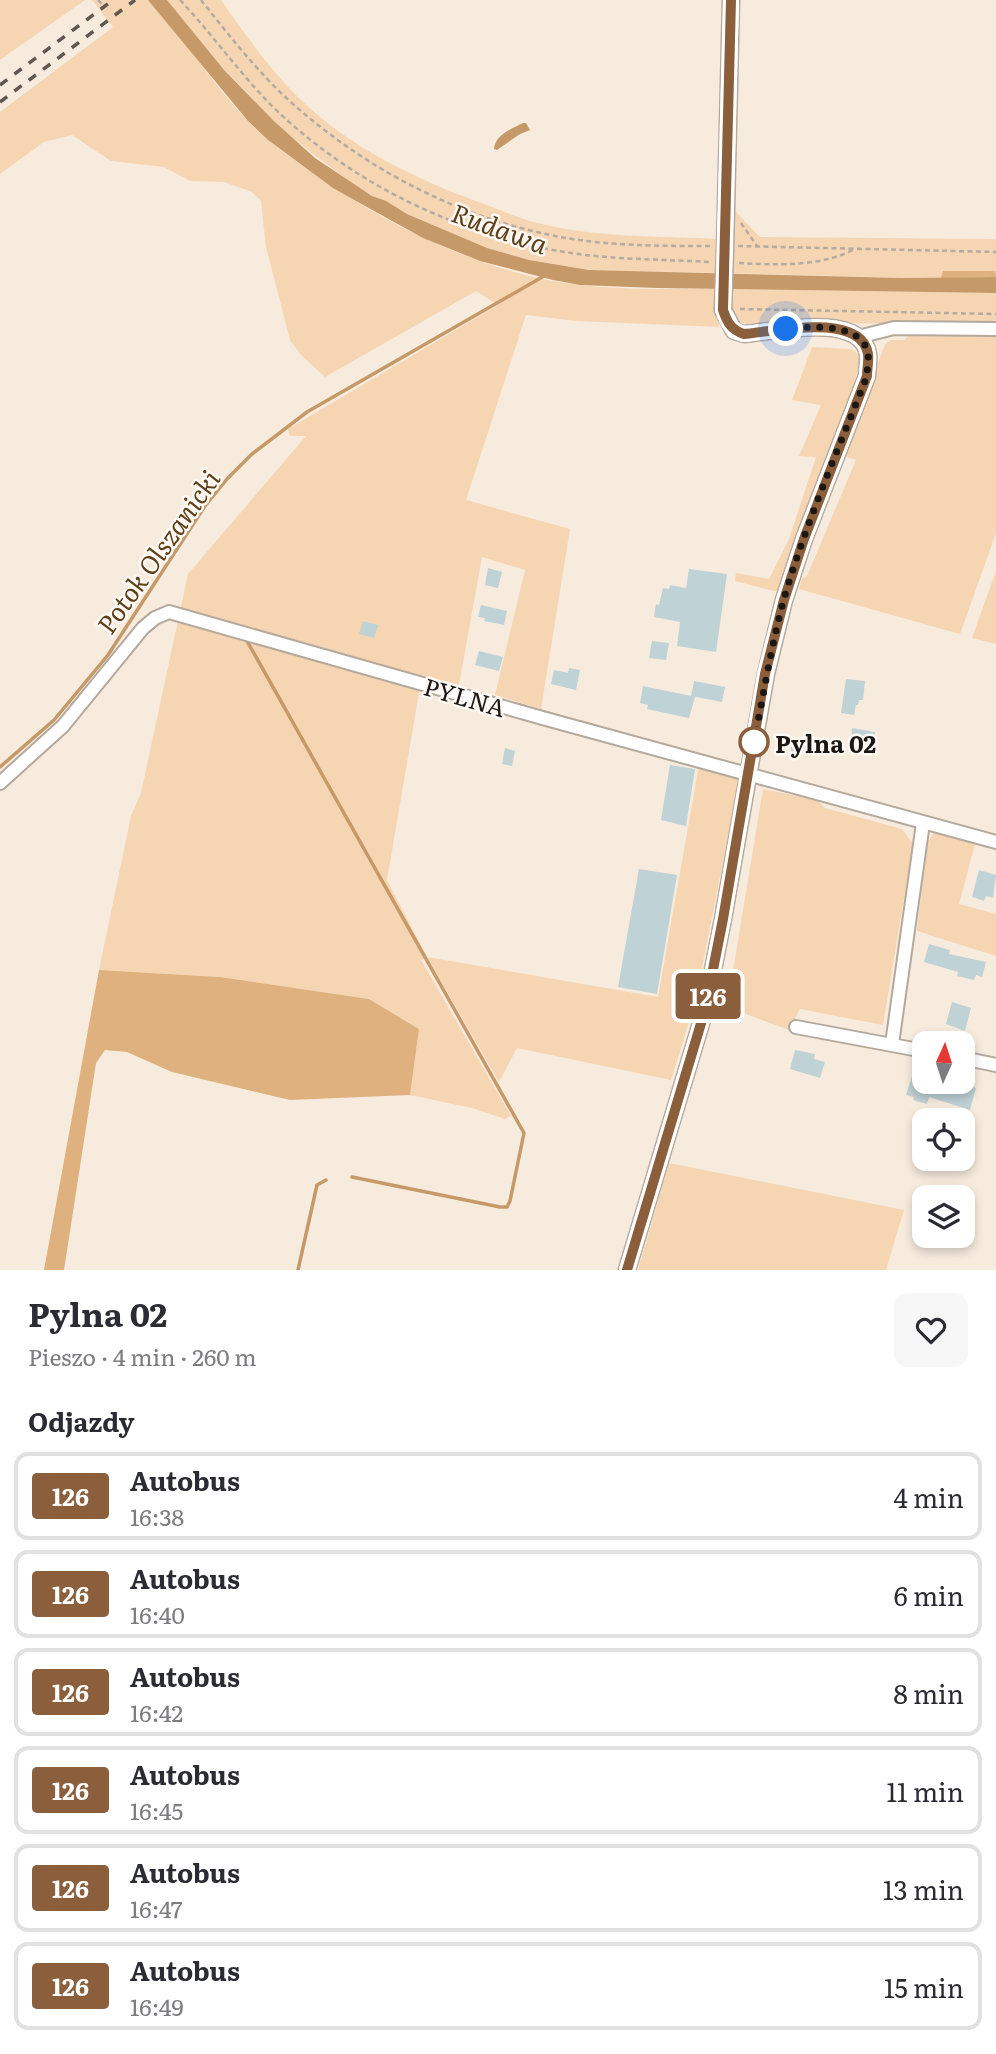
<!DOCTYPE html>
<html lang="pl">
<head>
<meta charset="utf-8">
<style>
  :root { --surface:#fff; --page:#f7f7f7; --text:#2b2b33; --muted:#7c7c81; --line:#e1e1e2 }
  body { margin:0; font-family:Literata,serif; background:var(--page); color:var(--text); height:100vh; display:flex; flex-direction:column; font-size:26px; white-space:nowrap }
  * { box-sizing:border-box; margin:0 }
  p { font-size:23px; color:var(--muted) }
  .icon { flex:none; width:38px; height:38px; fill:none; stroke:currentColor; stroke-width:2; stroke-linecap:round; stroke-linejoin:round }
  .map { position:relative; height:1270px; overflow:hidden }
  .sheet { display:flex; flex-direction:column; background:var(--surface); flex:1 }
  .sheet>* { flex:none }
  .badge { padding:0 14px; border-radius:5px; font-size:24px; line-height:46px }
  .needle { width:46px; rotate:3deg }
  .fabs { position:absolute; left:912px; top:1031px; display:grid; gap:14px }
  .fabs a { display:grid; place-items:center; width:63px; height:63px; border-radius:14px; background:var(--surface); box-shadow:0 4px 10px #0003; font-size:35px }
  .you { position:absolute; width:35px; height:35px; margin:-18px; border:5px solid #fff; border-radius:50%; background:#1a73e8; box-shadow:0 0 0 10px #1a73e833 }
  .map>.badge { position:absolute; translate:-50% -50%; box-shadow:0 0 0 4px #fff }
  h2 { padding:0 28px; font-size:26px; line-height:63px }
  .round { display:grid; place-items:center; flex:none; width:74px; height:74px; border-radius:14px; background:var(--page) }
  .summary { display:flex; align-items:center; justify-content:space-between; height:119px; padding:0 28px }
  h1 { font-size:33px; font-weight:700; line-height:52px }
  ul { padding:0; list-style:none }
  li { display:flex; align-items:center; gap:21px; height:88px; margin:0 14px 10px; padding:0 14px; border:4px solid var(--line); border-radius:14px }
  li div { flex:1 }
  li b { display:block; font-size:26px }
  li em { font-style:normal }
  li .badge { min-width:77px; font-weight:700; text-align:center }
  .map>svg:first-child { display:block }
  .green { fill:#f6d5b3 }
  .forest { fill:#dfb17f }
  .water { fill:#c69968 }
  .lines { fill:none; stroke-linecap:round; stroke-linejoin:round }
  .stream { stroke:#c69968; stroke-width:3.5 }
  .building { fill:#bfd2d5 }
  .minor-casing { stroke:#b4a99d; stroke-width:16 }
  .tertiary-casing { stroke:#b4a99d; stroke-width:19 }
  .path { stroke:#b5aba1; stroke-width:2.5; stroke-dasharray:5 3.5; stroke-linecap:butt }
  .minor { stroke:#fff; stroke-width:12 }
  .tertiary { stroke:#fff; stroke-width:16 }
  .rail { stroke:#5e5851; stroke-width:3.5; stroke-dasharray:9 9; stroke-linecap:butt }
  .tertiary-bridge-casing { stroke:#b4a99d; stroke-width:19; stroke-linecap:butt }
  .tertiary-bridge { stroke:#fff; stroke-width:16 }
  .line-casing { stroke:#fff; stroke-width:16 }
  .line { stroke:#8b5e3c; stroke-width:10 }
  .walk { stroke:#1b1713; stroke-width:7; stroke-dasharray:0 12.6 }
  .stop-dot { fill:#fff; stroke:#8b5e3c; stroke-width:3.5 }
  .labels { text-anchor:middle; dominant-baseline:central; stroke-width:5; stroke-linejoin:round; paint-order:stroke }
  .street-label { font-size:24px; fill:#1b1713; stroke:#fef9f4 }
  .stop-label { font-size:24px; font-weight:bold; fill:#1b1713; stroke:#fef9f4; text-anchor:start }
  .water-label { font-size:26px; font-style:italic; fill:#5e3f18; stroke:#fef9f4 }
</style>
</head>
<body>
<div class="map">
<svg width="996" height="1270" viewBox="0 0 996 1270">
  <rect width="100%" height="100%" fill="#f7ebde"/>
  <g class="green">
    <path d="M0,0H85L0,60Z"/>
    <path d="M92,0H148C187,40 216,91 257,130C271,144 288,155 303,166C381,223 483,274 580,285C625,290 672,289 718,289L719,327L577,321L526,315L466,500L570,529L541,709L495,695L525,570L482,557L459,685L422,675L387,880L427,957L658,997L699,765L740,776L695,1003L671,1080L517,1048L499,1082L427,957L421,960L511,1116L505,1119L472,1108L410,1095L419,1029L369,999L220,977L99,970L131,816L141,793L188,574L306,436H290L288,429L498,305L476,291L325,377L301,355L290,340L266,247L261,201L252,192L224,182L190,181L164,167L111,161L72,135L44,142L0,174V112L113,27Z"/>
    <path d="M167,0H221C244,33 268,67 297,96C349,148 416,179 484,204C501,210 517,218 534,222C593,238 659,236 720,239L719,273L589,270L529,260L487,248L402,212L355,186L285,132L211,57Z"/>
    <path d="M734,210L760,237L996,239V277L902,278L729,273Z"/>
    <path d="M729,289L996,293V326L795,322L747,324L738,322L729,311Z"/>
    <path d="M908,335H996V533L960,634L799,589L802,579L807,576L856,460L844,456L885,344L891,340H905Z"/>
    <path d="M812,347L851,349L861,356L848,408L778,592L735,581L736,573L769,579L789,539L816,457L799,456L821,405L792,400Z"/>
    <path d="M996,571V644L972,638Z"/>
    <path d="M763,789L817,800L825,808L902,829L913,844L883,1025L800,1009L789,1030L727,1007Z"/>
    <path d="M934,833L975,844L959,904L996,914V956L917,931L927,843Z"/>
    <path d="M669,1163L904,1210L886,1270H638Z"/>
  </g>
  <g class="forest">
    <path d="M943,271H995L996,277L941,278Z"/>
    <path d="M99,970L220,977L369,999L419,1029L410,1095L290,1100L172,1072L127,1052L105,1050L96,1063L64,1270H44Z"/>
  </g>
  <g class="water">
    <path d="M148,0H167L224,70L275,122L315,158L372,196L386,201L407,214L487,248L529,260L589,270L902,278L996,277V293L657,288L580,285L553,280L480,261L423,238L356,201L333,188L268,140L248,121Z"/>
    <path d="M523,123H526L530,130L520,134L497,150L494,149C495,135 511,129 523,123Z"/>
  </g>
  <g class="lines">
    <g class="stream">
      <path d="M247,641L524,1133L510,1201L507,1207H500L352,1177"/>
      <path d="M515,704L526,707"/>
      <path d="M540,711L568,719"/>
      <path d="M580,722L598,727"/>
      <path d="M0,767L54,720L108,655L205,506L227,479L252,454L307,412L544,276"/>
      <path d="M298,1270L317,1185L326,1180"/>
    </g>
  </g>
  <g class="building">
    <path d="M488,568L502,572L498,588L485,585Z"/>
    <path d="M689,569L727,574L716,652L677,646L680,622L654,617L656,604L659,605L663,588L669,589L670,585L686,588Z"/>
    <path d="M481,605L507,611L504,625L484,621L485,618L478,617Z"/>
    <path d="M363,621L378,625L374,638L359,634Z"/>
    <path d="M652,641L669,643L666,660L649,658Z"/>
    <path d="M479,651L503,657L499,671L475,665Z"/>
    <path d="M569,668L580,670L576,690L551,684L554,670L568,673Z"/>
    <path d="M846,679L865,681L863,700H859L858,705H856L854,715L841,713Z"/>
    <path d="M694,681L725,687L722,702L691,696L695,697L689,718L647,709L648,705L640,703L643,686L691,696Z"/>
    <path d="M852,728L875,732L872,749L851,748Z"/>
    <path d="M791,742L810,743V753L791,752Z"/>
    <path d="M505,748L515,751L512,766L502,764Z"/>
    <path d="M670,765L695,769L686,826L661,820Z"/>
    <path d="M639,869L677,875L657,994L618,987Z"/>
    <path d="M979,870L996,875L993,898L986,896L984,901L972,897Z"/>
    <path d="M929,944L950,950L949,954L986,962L982,977L976,975L974,980L957,976L958,972L924,962Z"/>
    <path d="M952,1002L971,1008L965,1031L946,1024Z"/>
    <path d="M795,1050L815,1054L814,1059L825,1062L820,1078L790,1069Z"/>
    <path d="M912,1076L924,1079V1082H953L976,1088L970,1110L929,1097L927,1104L913,1100L914,1097L906,1095Z"/>
  </g>
  <g class="lines">
    <defs>
      <g id="minor">
        <path d="M858,337L894,328L996,329"/>
        <path d="M0,783L63,726L143,628L155,618L169,612L546,719L996,842"/>
        <path d="M796,1027L924,1051"/>
        <path d="M892,1044L923,823"/>
        <path d="M962,1058L996,1065"/>
      </g>
      <g id="tertiary">
        <path d="M725,250L731,0"/>
        <path d="M627,1270L705,1010L723,919L766,674L784,600L804,539L867,376C867,369 869,360 868,354C861,311 771,332 744,334L734,331L723,310"/>
      </g>
    </defs>
    <use href="#minor" class="minor-casing"/>
    <use href="#tertiary" class="tertiary-casing"/>
    <g class="path">
      <path d="M98,0L102,4"/>
      <path d="M180,0C213,35 240,74 274,108C350,181 445,228 548,249C601,260 657,259 711,262"/>
      <path d="M201,0C232,39 263,79 301,111C370,170 452,213 541,233C596,246 654,246 711,246"/>
      <path d="M741,223L757,246"/>
      <path d="M738,246L996,252"/>
      <path d="M739,263C776,265 819,267 853,250"/>
      <path d="M740,309L996,314"/>
    </g>
    <use href="#minor" class="minor"/>
    <use href="#tertiary" class="tertiary"/>
    <g class="rail">
      <path d="M0,85L113,0"/>
      <path d="M0,102L135,0"/>
    </g>
    <defs>
      <path id="tertiary-bridge" d="M723,310L725,250"/>
    </defs>
    <use href="#tertiary-bridge" class="tertiary-bridge-casing"/>
    <use href="#tertiary-bridge" class="tertiary-bridge"/>
  </g>
  <g class="lines">
    <defs>
      <path id="line" d="M627,1270L705,1010L723,919L765,674L784,600L804,539L867,376C867,369 869,360 868,354C861,311 771,332 744,334C731,330 727,322 723,310L731,0"/>
    </defs>
    <use href="#line" class="line-casing"/>
    <use href="#line" class="line"/>
    <path class="walk" d="M754,742C763,697 771,648 783,602C805,525 838,450 867,376C867,369 869,360 868,354C863,322 808,326 786,329"/>
  </g>
  <circle class="stop-dot" cx="754" cy="742" r="14"/>
  <g class="labels">
    <g class="street-label">
      <text transform="translate(465 696) rotate(16)">PYLNA</text>
    </g>
    <g class="stop-label">
      <text x="775" y="742">Pylna 02</text>
    </g>
    <g class="water-label">
      <text transform="translate(500 227) rotate(20)">Rudawa</text>
      <text transform="translate(157 551) rotate(-55)">Potok Olszanicki</text>
    </g>
  </g>
</svg>
<div class="fabs">
<a><svg class="needle" viewBox="-14 -14 28 28"><path d="M0-13l5 13h-10z" fill="#e53935"/><path d="M0 13l5-13h-10z" fill="#7c7c81"/></svg></a>
<a><svg class="icon" aria-label="locate" viewBox="0 0 24 24"><circle cx="12" cy="12" r="6"/><path d="M12 2v4M12 18v4M2 12h4M18 12h4"/></svg></a>
<a><svg class="icon" aria-label="layers" viewBox="0 0 24 24"><path d="M12 4l9 5-9 5-9-5zM3 14l9 5 9-5"/></svg></a>
</div>
<div class="you" style="left:786px;top:329px"></div>
<b class="badge" style="left:708px;top:996px;background:#8b5e3c;color:#fff">126</b>
</div>
<section class="sheet">
<div class="summary"><div><h1>Pylna 02</h1><p>Pieszo · 4 min · 260 m</p></div><a class="round"><svg class="icon" aria-label="heart" viewBox="0 0 24 24"><path d="M12 20l-8-8c-3-5 5-10 8-4 3-6 11-1 8 4z"/></svg></a></div>
<h2>Odjazdy</h2>
<ul>
<li><span class="badge" style="background:#8b5e3c;color:#fff">126</span><div><b>Autobus</b><p>16:38</p></div><em>4 min</em></li>
<li><span class="badge" style="background:#8b5e3c;color:#fff">126</span><div><b>Autobus</b><p>16:40</p></div><em>6 min</em></li>
<li><span class="badge" style="background:#8b5e3c;color:#fff">126</span><div><b>Autobus</b><p>16:42</p></div><em>8 min</em></li>
<li><span class="badge" style="background:#8b5e3c;color:#fff">126</span><div><b>Autobus</b><p>16:45</p></div><em>11 min</em></li>
<li><span class="badge" style="background:#8b5e3c;color:#fff">126</span><div><b>Autobus</b><p>16:47</p></div><em>13 min</em></li>
<li><span class="badge" style="background:#8b5e3c;color:#fff">126</span><div><b>Autobus</b><p>16:49</p></div><em>15 min</em></li>
</ul>
</section>
</body>
</html>
